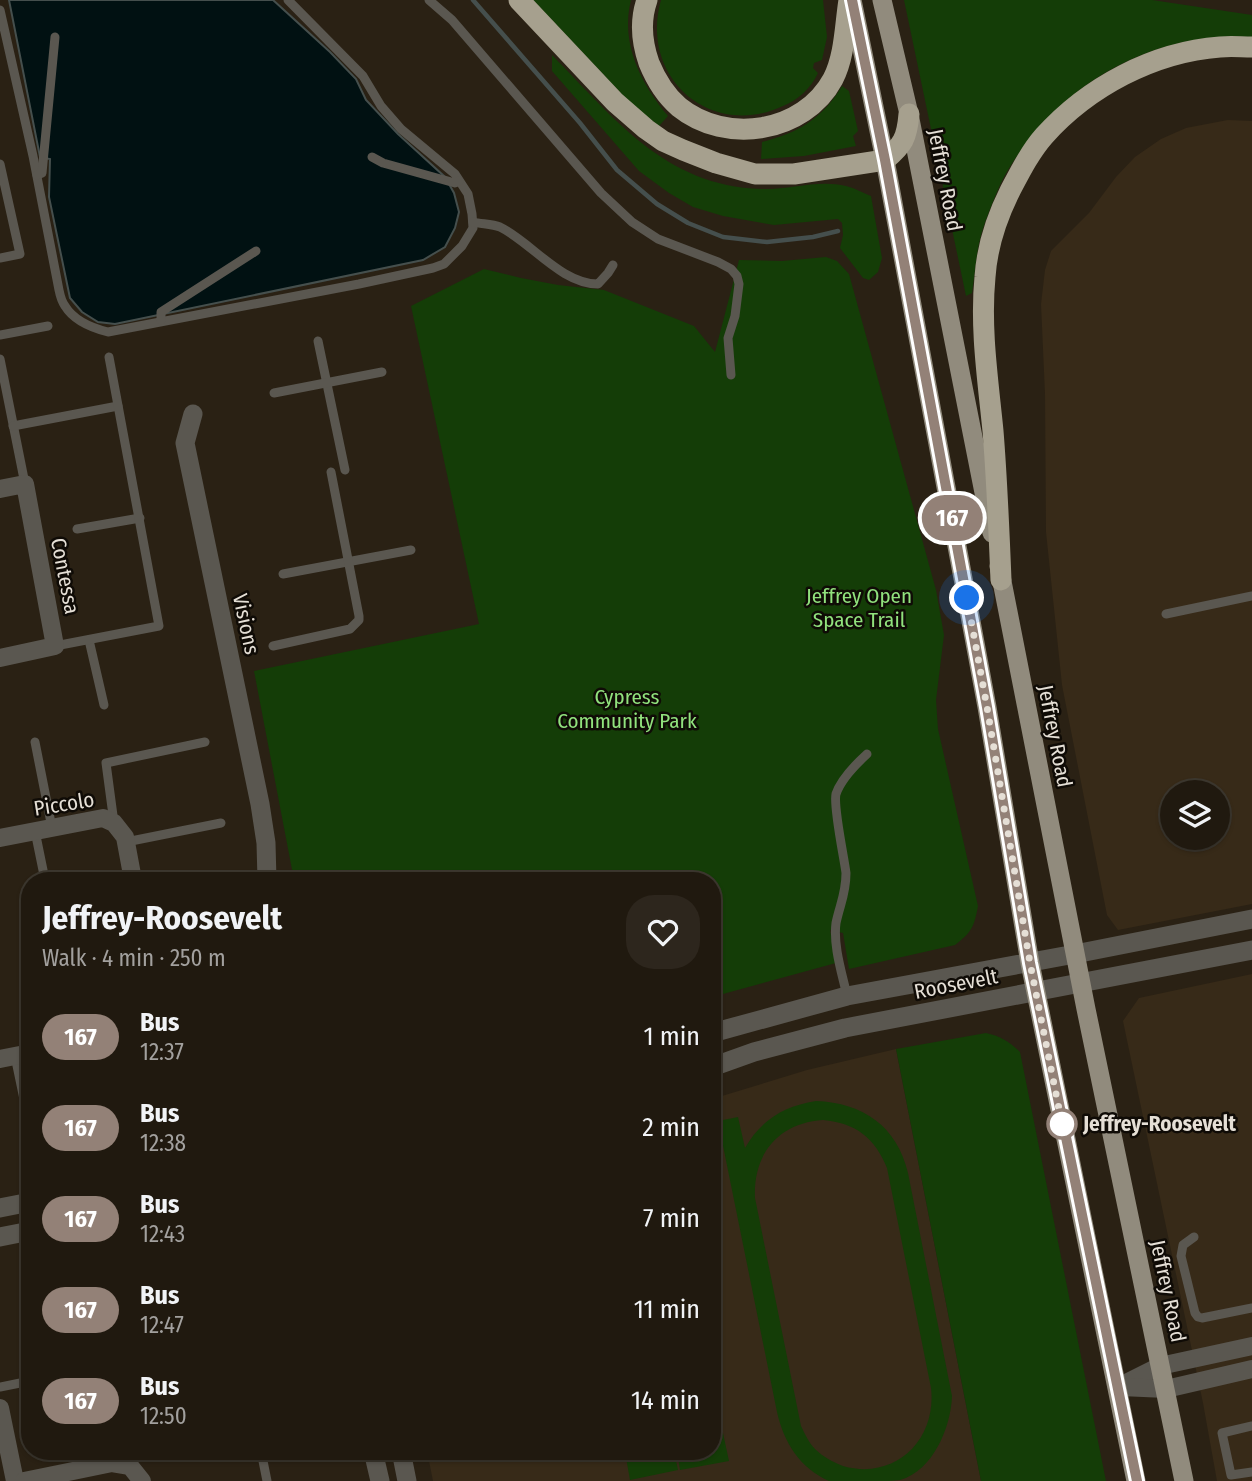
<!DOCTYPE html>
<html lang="en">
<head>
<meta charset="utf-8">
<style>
  :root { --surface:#20190f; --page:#2d261d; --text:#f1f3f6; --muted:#a2a09e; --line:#3d382f }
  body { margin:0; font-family:"Fira Sans Condensed",sans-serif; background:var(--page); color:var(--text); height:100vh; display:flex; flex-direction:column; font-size:26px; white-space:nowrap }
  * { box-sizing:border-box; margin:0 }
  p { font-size:23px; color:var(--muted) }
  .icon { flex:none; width:38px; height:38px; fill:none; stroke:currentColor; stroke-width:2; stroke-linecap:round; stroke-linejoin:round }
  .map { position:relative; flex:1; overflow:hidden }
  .sheet { position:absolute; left:21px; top:872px; width:700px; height:588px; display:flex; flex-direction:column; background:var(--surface); border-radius:28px; box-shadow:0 2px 5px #0004,0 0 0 2px var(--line) }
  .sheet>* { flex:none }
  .badge { padding:0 14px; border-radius:23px; font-size:24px; line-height:46px }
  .buttons { position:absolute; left:1160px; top:780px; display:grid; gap:14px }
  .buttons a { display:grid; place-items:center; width:70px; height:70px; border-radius:50%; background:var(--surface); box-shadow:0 2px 5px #0004,0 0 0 2px var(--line); font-size:35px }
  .you { position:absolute; width:35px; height:35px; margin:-18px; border:5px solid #fff; border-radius:50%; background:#1a73e8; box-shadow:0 0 0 10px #1a73e833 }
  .map>.badge { position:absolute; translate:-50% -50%; box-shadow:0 0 0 4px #fff }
  .round { display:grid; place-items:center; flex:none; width:74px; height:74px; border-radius:28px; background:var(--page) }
  .head { display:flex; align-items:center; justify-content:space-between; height:119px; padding:0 21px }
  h1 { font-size:33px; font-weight:700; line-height:52px }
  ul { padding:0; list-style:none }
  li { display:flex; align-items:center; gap:21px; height:91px; padding:0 21px }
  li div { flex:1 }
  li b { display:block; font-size:26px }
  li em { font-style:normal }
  li .badge { min-width:77px; font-weight:700; text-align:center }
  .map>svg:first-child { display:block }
  .built { fill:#372a18; fill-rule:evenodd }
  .green { fill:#143d07; fill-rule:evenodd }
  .water { fill:#011112; stroke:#454f4d; stroke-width:2 }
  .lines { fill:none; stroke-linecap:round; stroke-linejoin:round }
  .stream { stroke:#454f4d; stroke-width:4.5 }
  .service { stroke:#5a5750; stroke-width:9 }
  .minor { stroke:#5a5750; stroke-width:18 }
  .tertiary { stroke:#5a5750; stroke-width:19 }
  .primary { stroke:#918b7d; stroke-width:19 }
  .motorway { stroke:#a6a08e; stroke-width:21 }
  .line-casing { stroke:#fff; stroke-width:16 }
  .line { stroke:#938177; stroke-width:10 }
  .walk { stroke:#e5dfd6; stroke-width:7; stroke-dasharray:0 12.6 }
  .stop-dot { fill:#fff; stroke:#938177; stroke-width:3.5 }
  .labels { text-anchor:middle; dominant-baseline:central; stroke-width:5; stroke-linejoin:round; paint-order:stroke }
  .street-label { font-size:21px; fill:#e5dfd6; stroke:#0f0b06 }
  .park-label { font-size:21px; fill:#91e27d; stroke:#0f0b06 }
  .stop-label { font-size:21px; font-weight:bold; fill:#e5dfd6; stroke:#0f0b06; text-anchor:start }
</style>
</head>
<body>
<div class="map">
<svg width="1252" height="1481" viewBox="0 0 1252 1481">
  <rect width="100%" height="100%" fill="#2a2114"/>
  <g class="built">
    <path d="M1228,120L1252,121V904L1118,930L1107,915L1062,685L1046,532L1045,394L1041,304L1045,270L1051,251L1089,213L1116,177L1135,157L1161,139L1186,128ZM1172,793H1218V838H1172Z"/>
    <path d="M1252,974V1481H1217L1203,1403L1123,1021L1139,998Z"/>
    <path d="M896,1049L981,1481H433L427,1451H712V1099L807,1070Z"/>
  </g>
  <g class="green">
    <path d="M533,0H631C620,43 641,84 668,116L659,126L633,106Z"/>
    <path d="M661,0H823L827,37L822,60L814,63L813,68L818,73C811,88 798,100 783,106C710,140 639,77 661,0Z"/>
    <path d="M904,0H1152L1252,15V37C1162,31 1074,76 1022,149C1014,160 1006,172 1000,185C993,201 986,218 981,235C976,254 975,274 972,293L966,296Z"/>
    <path d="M552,55C614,118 665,186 761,189C789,190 819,179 846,186C855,188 863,193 871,196L882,258L878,272L869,280L863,278L840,248L843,235L842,223L838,219L774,225L723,216L693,207L669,193L639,171L552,71Z"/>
    <path d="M842,86L849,91L858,131L853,136L856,146L804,156L761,159L762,142C798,133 822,119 842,86Z"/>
    <path d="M826,257L837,261L849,274L936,590L944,635L936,700L938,729L978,906C974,927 972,932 955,945L849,969L843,933L830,930L836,963L712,997V880H294L254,671L479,624L411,306L484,269L521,278L558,285L604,290L694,326L715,352L739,260L782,261Z"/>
    <path d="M986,1033C1000,1036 1010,1042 1020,1052L1106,1481H981L896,1049Z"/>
    <path d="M816,1101C863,1103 897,1126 908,1173L952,1396C951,1427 933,1471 900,1480C894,1481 885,1481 878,1481C862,1481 845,1481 829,1481C800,1468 784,1443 777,1412L718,1121L738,1117L745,1148C761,1120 784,1106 816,1101ZM823,1120C856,1123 875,1138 887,1168L931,1388C937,1440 895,1481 843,1466C833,1462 823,1457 815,1449C809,1443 805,1434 801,1426L755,1198C753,1153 779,1123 823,1120Z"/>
    <path d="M723,1433L729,1461L680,1470L677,1451H712V1435Z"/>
    <path d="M632,1451H674L678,1470L630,1480L625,1452Z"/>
  </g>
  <path class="water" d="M9,0H273L330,52L356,79L366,100L398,134L445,177L454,193L459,212L455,228L445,247L423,260L115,324L98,322L82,312L70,298L49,197L50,159L40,157Z"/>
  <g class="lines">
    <path class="stream" d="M473,0L580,123L617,170L657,204L688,223L723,237L767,242L813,237L838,231"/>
    <g class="service">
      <path d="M429,0L452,20L601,193L632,222L658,239L718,262L731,269L737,276L739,284L735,316L728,338L731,375"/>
      <path d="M0,10L33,156L59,290C60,295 62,302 65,306C74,321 92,328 108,332L359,284L433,268L444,264L462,246L473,228L472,214L468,194L455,174L401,129L381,106L363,76L288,0"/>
      <path d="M372,157L383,163L455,183L459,181"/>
      <path d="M0,164L20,254L0,258"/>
      <path d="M37,175L42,173L55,37"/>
      <path d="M473,222C481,224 492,224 500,227C531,242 561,284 598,284L608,273L613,265"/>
      <path d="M161,320V312L256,251"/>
      <path d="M0,335L48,326"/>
      <path d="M318,341L345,470"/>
      <path d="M0,359L25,484"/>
      <path d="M274,393L382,372"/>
      <path d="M13,426L118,406"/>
      <path d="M77,529L140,518"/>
      <path d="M283,574L411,550"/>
      <path d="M1166,614L1252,596"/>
      <path d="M89,640L104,705"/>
      <path d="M55,646L159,626L109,357"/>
      <path d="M273,646L350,629L359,620V616L331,472"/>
      <path d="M35,742L52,828"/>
      <path d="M114,823L106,763L205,742"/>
      <path d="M35,831L45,880"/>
      <path d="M126,842L221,823"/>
      <path d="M847,996C842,973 833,946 836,923C840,904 846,894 846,873C844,857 833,806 836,794C841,779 855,765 867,754"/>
      <path d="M15,1056L30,1128"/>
      <path d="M1194,1237L1183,1245L1181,1256L1195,1313L1198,1317L1202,1318L1252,1308"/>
      <path d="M0,1387L30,1381"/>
      <path d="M1252,1426L1222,1433L1231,1475L1252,1472"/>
      <path d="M261,1451L267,1481"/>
    </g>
    <g class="minor">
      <path d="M0,489L25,484L55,646L0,658"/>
      <path d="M0,838L103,818L114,823L125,837L133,880"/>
      <path d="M0,1059L30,1053"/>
      <path d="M1118,1387L1160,1366L1252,1346"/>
      <path d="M1121,1387L1166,1389L1252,1369"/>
      <path d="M0,1408L15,1481"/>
      <path d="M24,1481L112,1463L130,1466L142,1481"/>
    </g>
    <g class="tertiary">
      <path d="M193,414L185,443L260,804L266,843L267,880"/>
      <path d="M712,1033L847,996L1075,954L1252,919"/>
      <path d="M712,1067L754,1052L845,1028L1252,950"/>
      <path d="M0,1208L30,1202"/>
      <path d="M0,1237L30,1231"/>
      <path d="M373,1451L380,1481"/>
      <path d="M401,1451L407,1481"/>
    </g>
    <g class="primary">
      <path d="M852,0L885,160L987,707L1030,963L1136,1481"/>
      <path d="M882,0L909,114L992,533"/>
      <path d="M999,566L1086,1009L1184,1481"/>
    </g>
    <g class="motorway">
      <path d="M519,0L615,102L646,129L663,141L683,150L716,163L755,174H794L885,160C903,145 907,138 909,114"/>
      <path d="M647,0C640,20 642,43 649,63C656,80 665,95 679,107C726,145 804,133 833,79C845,56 845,25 849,0"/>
      <path d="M1001,580C999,530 997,480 993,431C988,380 980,328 985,277C987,247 997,217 1010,191C1020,172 1030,152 1044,136C1088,87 1153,52 1220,47C1231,46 1241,47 1252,47"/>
    </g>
  </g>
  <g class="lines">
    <defs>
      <path id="line" d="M852,0L885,160L987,707L1030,963L1137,1481"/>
    </defs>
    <use href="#line" class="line-casing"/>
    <use href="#line" class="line"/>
    <path class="walk" d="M967,598L987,707L1030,963L1062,1124"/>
  </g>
  <circle class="stop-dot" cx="1062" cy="1124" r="14"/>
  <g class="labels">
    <g class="street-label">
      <text transform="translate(945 180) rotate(79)">Jeffrey Road</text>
      <text transform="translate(65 576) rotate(79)">Contessa</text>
      <text transform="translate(246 624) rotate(78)">Visions</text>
      <text transform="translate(1055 736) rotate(79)">Jeffrey Road</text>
      <text transform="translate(64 804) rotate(-9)">Piccolo</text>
      <text transform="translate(956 984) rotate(-11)">Roosevelt</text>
      <text transform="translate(1168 1291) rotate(78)">Jeffrey Road</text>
    </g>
    <g class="park-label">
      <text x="859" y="596">Jeffrey Open<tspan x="859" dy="24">Space Trail</tspan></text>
      <text x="627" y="697">Cypress<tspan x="627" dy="24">Community Park</tspan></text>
    </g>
    <g class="stop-label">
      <text x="1083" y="1124">Jeffrey-Roosevelt</text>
    </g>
  </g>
</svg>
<div class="buttons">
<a><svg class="icon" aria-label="layers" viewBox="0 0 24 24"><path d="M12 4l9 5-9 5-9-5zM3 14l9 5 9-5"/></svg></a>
</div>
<div class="you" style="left:967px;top:598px"></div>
<b class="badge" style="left:952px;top:518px;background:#938177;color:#fff">167</b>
<section class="sheet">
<div class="head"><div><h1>Jeffrey-Roosevelt</h1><p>Walk · 4 min · 250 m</p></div><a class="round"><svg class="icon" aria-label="heart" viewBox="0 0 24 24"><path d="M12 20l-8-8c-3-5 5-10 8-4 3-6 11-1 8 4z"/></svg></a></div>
<ul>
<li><span class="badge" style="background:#938177;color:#fff">167</span><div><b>Bus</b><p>12:37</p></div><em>1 min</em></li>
<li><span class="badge" style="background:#938177;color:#fff">167</span><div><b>Bus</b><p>12:38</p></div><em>2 min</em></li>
<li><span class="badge" style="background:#938177;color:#fff">167</span><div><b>Bus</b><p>12:43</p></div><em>7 min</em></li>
<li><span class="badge" style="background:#938177;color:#fff">167</span><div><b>Bus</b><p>12:47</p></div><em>11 min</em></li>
<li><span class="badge" style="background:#938177;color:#fff">167</span><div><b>Bus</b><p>12:50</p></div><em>14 min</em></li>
</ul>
</section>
</div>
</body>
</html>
